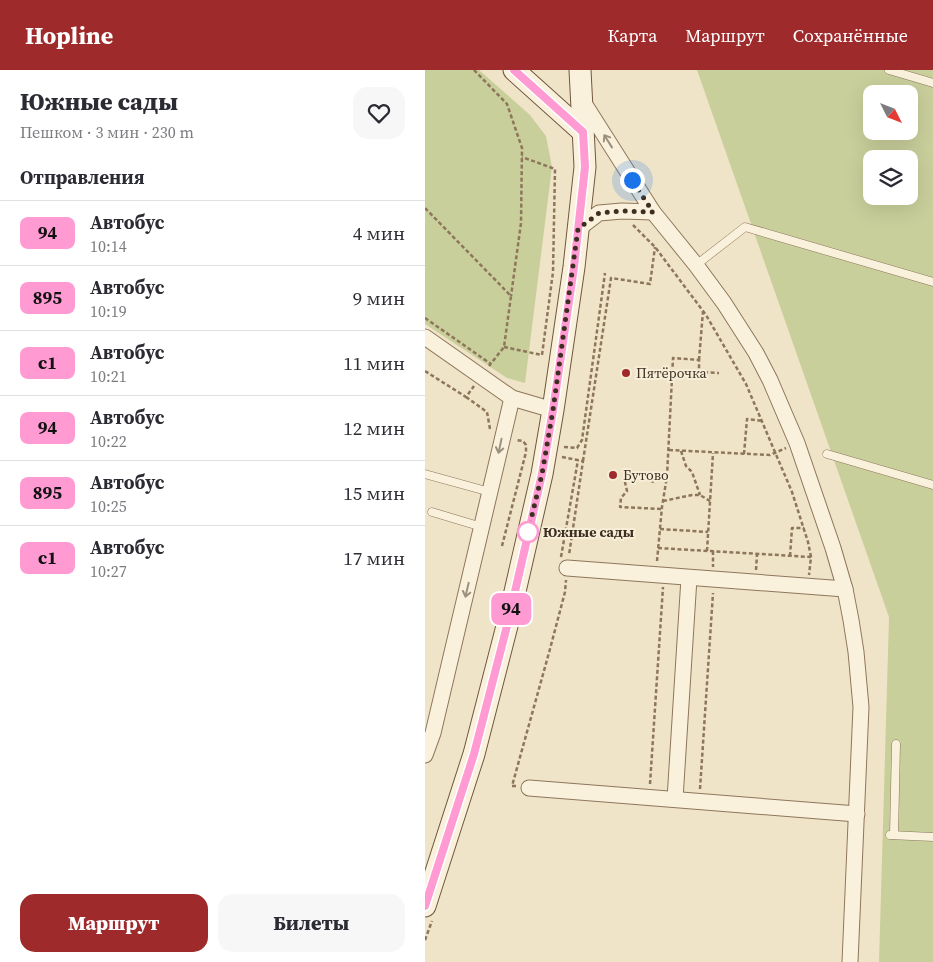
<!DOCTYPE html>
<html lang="ru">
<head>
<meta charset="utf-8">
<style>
  :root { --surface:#fff; --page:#f7f7f7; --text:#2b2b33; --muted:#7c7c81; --line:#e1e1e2; --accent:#9e2a2b }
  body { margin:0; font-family:"Source Serif 4",serif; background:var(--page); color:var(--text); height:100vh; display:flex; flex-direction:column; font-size:19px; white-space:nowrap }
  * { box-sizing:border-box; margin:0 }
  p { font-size:16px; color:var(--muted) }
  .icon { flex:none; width:28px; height:28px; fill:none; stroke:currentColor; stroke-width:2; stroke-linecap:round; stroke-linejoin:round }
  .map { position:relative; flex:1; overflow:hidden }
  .side { display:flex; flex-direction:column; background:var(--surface); width:425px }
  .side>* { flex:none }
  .badge { padding:0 10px; border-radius:8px; font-size:18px; line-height:32px }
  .needle { width:32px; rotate:132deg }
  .tools { position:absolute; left:438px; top:15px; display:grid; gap:10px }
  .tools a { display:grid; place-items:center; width:55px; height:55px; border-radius:10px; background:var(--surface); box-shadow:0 5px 20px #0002; font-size:25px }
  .you { position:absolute; width:25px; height:25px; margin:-12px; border:4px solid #fff; border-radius:50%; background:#1a73e8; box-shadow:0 0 0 8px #1a73e833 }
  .map>.badge { position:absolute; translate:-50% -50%; box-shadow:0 0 0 2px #fff }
  h2 { padding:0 20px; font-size:19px; line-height:45px }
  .round { display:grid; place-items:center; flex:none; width:52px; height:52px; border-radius:15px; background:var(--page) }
  .headline { display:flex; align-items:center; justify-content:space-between; height:85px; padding:0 20px }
  h1 { font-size:24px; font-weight:800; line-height:38px }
  .primary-button { display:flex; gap:10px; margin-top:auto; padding:10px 20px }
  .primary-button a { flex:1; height:58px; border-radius:15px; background:var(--accent); color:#fff; font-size:20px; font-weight:800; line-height:58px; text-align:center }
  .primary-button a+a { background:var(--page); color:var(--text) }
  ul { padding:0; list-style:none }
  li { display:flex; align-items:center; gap:15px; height:65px; padding:0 20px; border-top:1px solid var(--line) }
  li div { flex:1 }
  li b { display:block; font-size:19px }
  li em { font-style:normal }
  li .badge { min-width:55px; font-weight:700; text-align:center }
  header { display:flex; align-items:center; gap:30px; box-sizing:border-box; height:70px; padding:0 25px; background:var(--accent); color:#fff }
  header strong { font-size:24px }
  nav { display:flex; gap:28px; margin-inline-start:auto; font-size:18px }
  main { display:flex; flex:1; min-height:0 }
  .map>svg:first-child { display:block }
  .green { fill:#c9cf9b; fill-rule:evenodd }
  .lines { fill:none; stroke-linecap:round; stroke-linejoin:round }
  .lane-casing { stroke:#8d765c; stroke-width:9 }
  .street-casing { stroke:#8d765c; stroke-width:17 }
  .secondary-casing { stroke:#6f573f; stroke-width:23 }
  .path { stroke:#8d765c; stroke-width:2.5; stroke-dasharray:4 2.5; stroke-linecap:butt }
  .lane { stroke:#faf1dc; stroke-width:8 }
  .street { stroke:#faf1dc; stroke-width:15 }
  .secondary { stroke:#faf1dc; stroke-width:21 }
  .oneway { stroke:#9c907e }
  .line-casing { stroke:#fff; stroke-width:11 }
  .line { stroke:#ff9ad2; stroke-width:8 }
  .walk { stroke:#3d2e20; stroke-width:5; stroke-dasharray:0 9 }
  .poi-dot { fill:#9e2a2b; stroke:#f7eed8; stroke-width:2 }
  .stop-dot { fill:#fff; stroke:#ff9ad2; stroke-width:2.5 }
  .labels { text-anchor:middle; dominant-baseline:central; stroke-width:4; stroke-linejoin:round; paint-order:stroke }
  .poi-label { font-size:14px; fill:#3d2e20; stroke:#f7eed8; text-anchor:start }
  .stop-label { font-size:14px; font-weight:bold; fill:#3d2e20; stroke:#f7eed8; text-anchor:start }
</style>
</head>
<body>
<header>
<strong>Hopline</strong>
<nav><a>Карта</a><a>Маршрут</a><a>Сохранённые</a></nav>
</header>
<main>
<section class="side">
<div class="headline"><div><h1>Южные сады</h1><p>Пешком · 3 мин · 230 m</p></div><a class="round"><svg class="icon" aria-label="heart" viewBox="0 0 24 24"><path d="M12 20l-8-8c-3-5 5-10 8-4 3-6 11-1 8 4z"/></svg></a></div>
<h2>Отправления</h2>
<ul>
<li><span class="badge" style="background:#ff9ad2;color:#111">94</span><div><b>Автобус</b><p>10:14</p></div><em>4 мин</em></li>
<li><span class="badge" style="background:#ff9ad2;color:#111">895</span><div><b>Автобус</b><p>10:19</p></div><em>9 мин</em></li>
<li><span class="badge" style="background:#ff9ad2;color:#111">с1</span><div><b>Автобус</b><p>10:21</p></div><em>11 мин</em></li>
<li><span class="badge" style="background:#ff9ad2;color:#111">94</span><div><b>Автобус</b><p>10:22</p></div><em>12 мин</em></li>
<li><span class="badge" style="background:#ff9ad2;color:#111">895</span><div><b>Автобус</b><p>10:25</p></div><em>15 мин</em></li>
<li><span class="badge" style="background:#ff9ad2;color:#111">с1</span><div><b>Автобус</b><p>10:27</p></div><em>17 мин</em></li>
</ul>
<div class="primary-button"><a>Маршрут</a><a>Билеты</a></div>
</section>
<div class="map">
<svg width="508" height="892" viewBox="0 0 508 892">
  <rect width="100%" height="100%" fill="#f0e4c8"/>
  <g class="green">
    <path d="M0,0H54L105,45L121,66L127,97L100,313L82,308L0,254Z"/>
    <path d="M272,0H508V892H454L464,547ZM446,24H484V61H446ZM446,89H484V126H446Z"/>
  </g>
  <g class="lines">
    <defs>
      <g id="lane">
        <path d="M464,0L508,13"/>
        <path d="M271,195L320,157L508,212"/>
        <path d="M402,384L508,415"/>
        <path d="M0,404L65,422"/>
        <path d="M7,442L57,457"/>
        <path d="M465,765L508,767"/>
        <path d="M469,765L471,674"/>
      </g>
      <g id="street">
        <path d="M157,30L228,142L271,195L299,233L331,283L345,310L372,373L408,478L420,519L426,550L431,582L436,637L425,892"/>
        <path d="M153,159L174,143L197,141L228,142"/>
        <path d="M0,267L87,328L128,340"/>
        <path d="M142,498L420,519"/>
        <path d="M0,685L8,663L87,328"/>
        <path d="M104,718L432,744"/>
        <path d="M250,729L264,508"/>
      </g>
      <g id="secondary">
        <path d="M89,0L158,62"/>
        <path d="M0,836L49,684L83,552L117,404L128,340L149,197L160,97L155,0"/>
      </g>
    </defs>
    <use href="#lane" class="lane-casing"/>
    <use href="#street" class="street-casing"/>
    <use href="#secondary" class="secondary-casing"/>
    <g class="path">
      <path d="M49,0L82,34L97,78L96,153L86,226"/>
      <path d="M0,138L86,226L79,277L64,296"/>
      <path d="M208,155L230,177L281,245L321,314L367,422L383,472L386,487"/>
      <path d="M0,248L66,294"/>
      <path d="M79,277L117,285L128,202L130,99L97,87"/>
      <path d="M274,290L278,241"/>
      <path d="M0,301L41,327L49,316"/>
      <path d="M41,327L62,342L65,359"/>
      <path d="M139,377L152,378L157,370L180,203"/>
      <path d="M244,380L345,385L361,378"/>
      <path d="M256,381L261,396L267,402L275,425"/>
      <path d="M319,384L322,349L338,351"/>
      <path d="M137,387L158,391L144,485"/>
      <path d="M158,391L186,208L225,214L230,177"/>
      <path d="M238,431L267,425H275L285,431"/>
      <path d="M236,439L195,437L196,428L202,421L199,408L201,406L208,407L218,403L226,411L230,412L242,406"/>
      <path d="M235,459L283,462"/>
      <path d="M77,476L101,382V375L98,371L91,370"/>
      <path d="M233,478L386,487L384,505"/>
      <path d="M282,481L288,383"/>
      <path d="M288,481V497"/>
      <path d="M365,486L367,458H379"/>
      <path d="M136,487L153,390"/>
      <path d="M232,491L237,437L242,406L248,288L274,290V302L294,303"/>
      <path d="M331,500L332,484"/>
      <path d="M225,714L238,517"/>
      <path d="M91,716H87L125,579L140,522L141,510"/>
      <path d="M275,719L288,523"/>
      <path d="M0,870L7,851"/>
    </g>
    <use href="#lane" class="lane"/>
    <use href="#street" class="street"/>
    <use href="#secondary" class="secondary"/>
  </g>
  <defs><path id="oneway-shaft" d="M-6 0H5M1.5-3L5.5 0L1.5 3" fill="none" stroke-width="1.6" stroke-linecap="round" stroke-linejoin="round" transform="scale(1.25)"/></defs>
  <g class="oneway">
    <use href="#oneway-shaft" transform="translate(183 71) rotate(-122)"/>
    <use href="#oneway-shaft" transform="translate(75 376) rotate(102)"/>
    <use href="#oneway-shaft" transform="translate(42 520) rotate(103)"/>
  </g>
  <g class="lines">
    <defs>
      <path id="line" d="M0,836L49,684L83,552L117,404L128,340L149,197L160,97L158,62L89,0"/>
    </defs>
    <use href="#line" class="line-casing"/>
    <use href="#line" class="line"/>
    <path class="walk" d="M103,462L117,404L128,340L153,159L174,143L197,141L228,142L207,110"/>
  </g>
  <g class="poi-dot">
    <circle cx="201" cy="303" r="5"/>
    <circle cx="188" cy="405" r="5"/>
  </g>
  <circle class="stop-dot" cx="103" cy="462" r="10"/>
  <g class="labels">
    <g class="poi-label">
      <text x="211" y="303">Пятёрочка</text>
      <text x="198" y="405">Бутово</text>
    </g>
    <g class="stop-label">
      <text x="118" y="462">Южные сады</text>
    </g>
  </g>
</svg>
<div class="tools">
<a><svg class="needle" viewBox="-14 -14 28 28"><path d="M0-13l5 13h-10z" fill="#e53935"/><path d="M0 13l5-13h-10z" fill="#7c7c81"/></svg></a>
<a><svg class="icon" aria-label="layers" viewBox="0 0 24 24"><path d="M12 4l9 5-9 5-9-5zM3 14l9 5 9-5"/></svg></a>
</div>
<div class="you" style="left:207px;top:110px"></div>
<b class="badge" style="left:86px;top:539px;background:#ff9ad2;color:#111">94</b>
</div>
</main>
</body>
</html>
